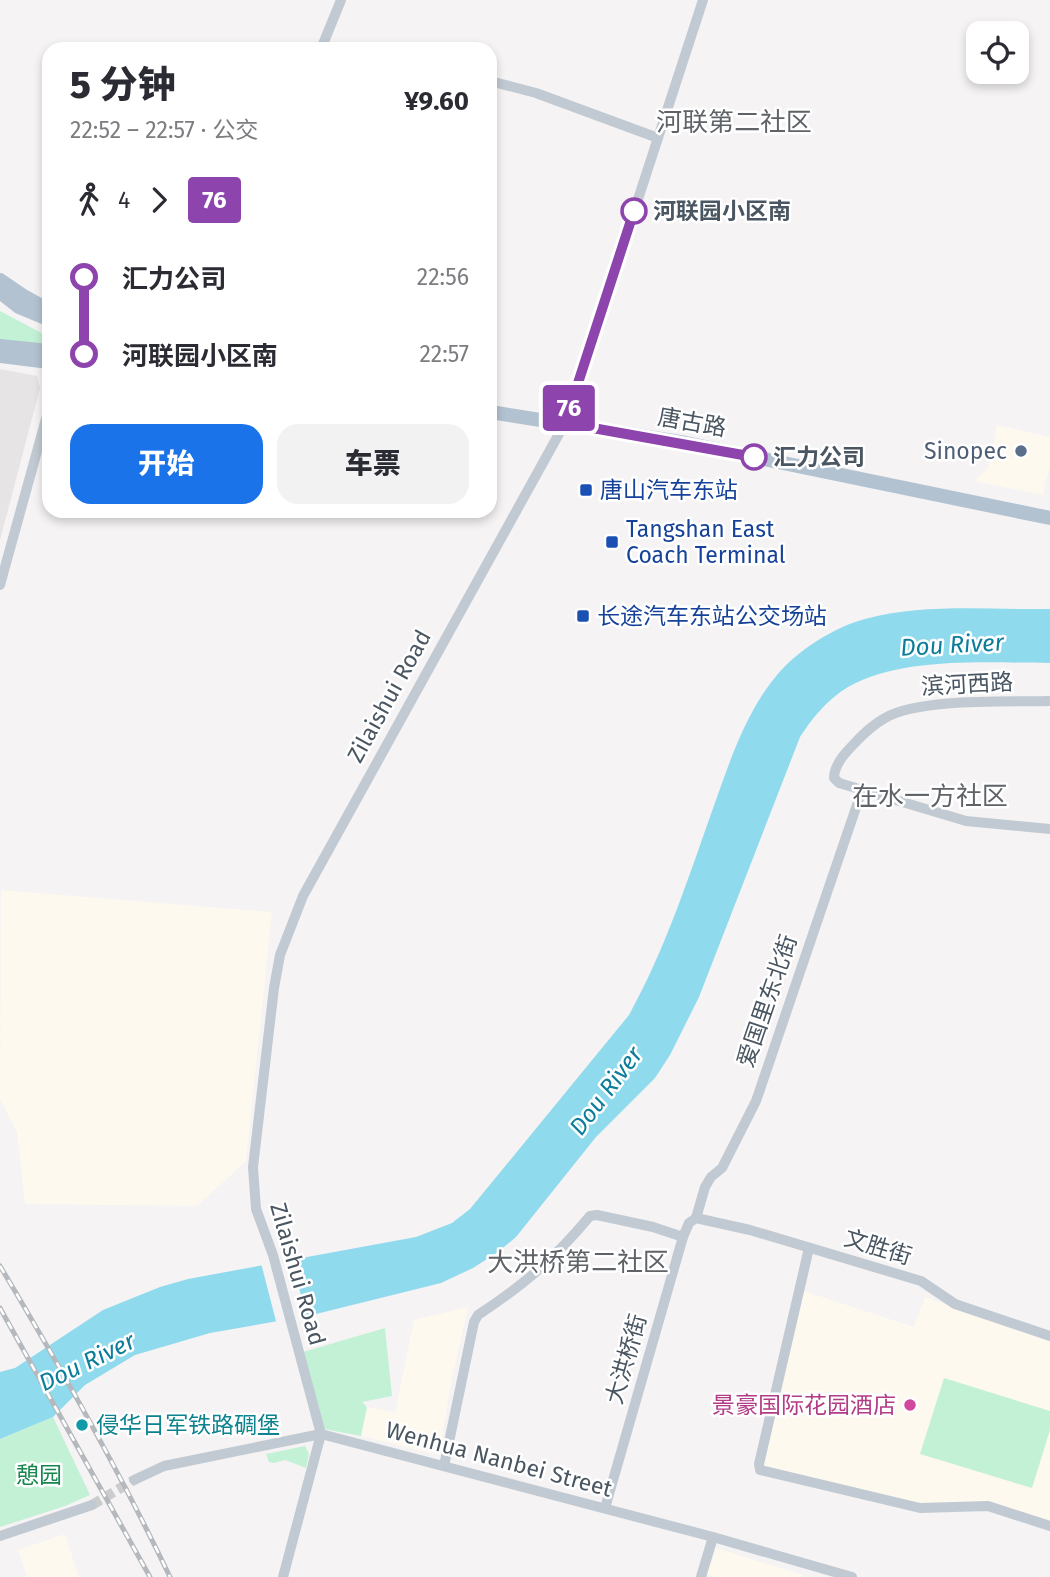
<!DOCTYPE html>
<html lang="zh">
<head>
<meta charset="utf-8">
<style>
  :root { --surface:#fff; --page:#f2f2f3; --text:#2b2b33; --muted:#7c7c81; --accent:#1a73e8 }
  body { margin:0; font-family:"Fira Sans","Noto Sans SC",sans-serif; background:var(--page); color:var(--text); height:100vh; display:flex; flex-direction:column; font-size:26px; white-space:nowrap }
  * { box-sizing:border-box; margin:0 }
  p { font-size:23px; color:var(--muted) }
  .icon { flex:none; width:38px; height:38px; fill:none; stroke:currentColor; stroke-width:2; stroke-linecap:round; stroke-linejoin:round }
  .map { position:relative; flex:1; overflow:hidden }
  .panel { position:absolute; left:42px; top:42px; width:455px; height:476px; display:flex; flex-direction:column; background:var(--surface); border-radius:21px; box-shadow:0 4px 10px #0003 }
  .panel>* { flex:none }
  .badge { padding:0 14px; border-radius:5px; font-size:24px; line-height:46px }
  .tools { position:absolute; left:966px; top:21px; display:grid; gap:14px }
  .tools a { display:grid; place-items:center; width:63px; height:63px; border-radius:14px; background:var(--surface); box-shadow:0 4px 10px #0003; font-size:35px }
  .map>.badge { position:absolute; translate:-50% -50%; box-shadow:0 0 0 4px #fff }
  .legs { display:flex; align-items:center; gap:10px; height:77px; padding:0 28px; font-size:23px }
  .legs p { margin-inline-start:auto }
  .headline { display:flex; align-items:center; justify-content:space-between; height:119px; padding:0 28px }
  h1 { font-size:38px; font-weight:800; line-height:52px }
  .action { display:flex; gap:14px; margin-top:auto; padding:14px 28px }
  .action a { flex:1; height:80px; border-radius:21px; background:var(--accent); color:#fff; font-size:28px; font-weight:800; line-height:80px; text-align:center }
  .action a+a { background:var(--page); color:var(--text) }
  ul { padding:0 28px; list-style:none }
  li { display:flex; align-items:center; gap:24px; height:77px; font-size:26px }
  li i { display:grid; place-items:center; width:10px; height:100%; margin:0 9px; background:currentColor }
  li i::after { content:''; width:18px; height:18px; margin:-9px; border:5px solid; border-radius:50%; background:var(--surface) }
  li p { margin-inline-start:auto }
  li:first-child i { background:linear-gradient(#0000 50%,currentColor 0) }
  li:last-child i { background:linear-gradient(currentColor 50%,#0000 0) }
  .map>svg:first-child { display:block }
  .commercial { fill:#fdf9ef }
  .education { fill:#e6e4e5 }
  .green { fill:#c3f1d5 }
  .water { fill:#90daee }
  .pier { fill:#f5f3f3 }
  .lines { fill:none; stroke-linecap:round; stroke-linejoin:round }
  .minor-tunnel { stroke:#caccce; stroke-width:10; stroke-dasharray:10 5; stroke-linecap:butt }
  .minor { stroke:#c1cad2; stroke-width:10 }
  .major { stroke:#b3c2d1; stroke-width:14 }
  .rail-casing { stroke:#b5b8bd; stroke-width:5 }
  .rail { stroke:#fff; stroke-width:2.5; stroke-dasharray:8; stroke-linecap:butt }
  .line-1-casing { stroke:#fff; stroke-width:16 }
  .line-1 { stroke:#8e44ad; stroke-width:10 }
  .stop-1-dot { fill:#fff; stroke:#8e44ad; stroke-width:3.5 }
  .service-dot { fill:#5c6f8a; stroke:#fff; stroke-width:2.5 }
  .transit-dot { fill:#1a4fb4; stroke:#fff; stroke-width:2.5 }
  .hotel-dot { fill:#d1479c; stroke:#fff; stroke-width:2.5 }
  .culture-dot { fill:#0f9aa8; stroke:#fff; stroke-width:2.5 }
  .labels { text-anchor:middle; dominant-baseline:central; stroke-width:5; stroke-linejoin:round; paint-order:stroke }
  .stop-label { font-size:23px; font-weight:bold; fill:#4a5661; stroke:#fff; text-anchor:start }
  .street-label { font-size:23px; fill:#4a5661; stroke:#fff }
  .service-label { font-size:23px; fill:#4e5e75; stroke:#fff; text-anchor:end }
  .transit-label { font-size:23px; fill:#164399; stroke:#fff; text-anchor:start }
  .hotel-label { font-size:23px; fill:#b23c85; stroke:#fff; text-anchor:end }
  .culture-label { font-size:23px; fill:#0d838f; stroke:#fff; text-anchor:start }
  .park-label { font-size:23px; fill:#17864f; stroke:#fff }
  .water-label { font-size:24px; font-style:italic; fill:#0c7c9b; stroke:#fff }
  .quarter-label { font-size:26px; fill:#5f6368; stroke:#fff }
</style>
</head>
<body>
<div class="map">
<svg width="1050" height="1577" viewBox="0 0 1050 1577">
  <rect width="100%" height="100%" fill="#f5f3f3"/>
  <g class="commercial">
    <path d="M997,425L1050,437V465L1043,495L974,481L988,468Z"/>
    <path d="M1,890L272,912L246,1161L197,1206L25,1204L17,1132L0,1099Z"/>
    <path d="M798,1289L914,1327L925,1297L1050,1339V1523L989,1508L902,1509L755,1472Z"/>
    <path d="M468,1307L451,1383L439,1455L361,1436L367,1407L395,1412L414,1320Z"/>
    <path d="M65,1534L79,1577H27L18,1550Z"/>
    <path d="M716,1548L803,1575L802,1577H716L707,1574Z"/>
  </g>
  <path class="education" d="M0,369L37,376L40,388L0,540Z"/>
  <g class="green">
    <path d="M0,311L49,337V345L0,340Z"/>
    <path d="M385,1328L392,1396L362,1402L367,1407L361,1436L324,1429L303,1352Z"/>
    <path d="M944,1378L1050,1411V1430L1032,1488L920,1454Z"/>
    <path d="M53,1417L90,1495L65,1506L0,1527V1439Z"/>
    <path d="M305,1446L309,1454L306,1468L285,1460L274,1463L269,1462L266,1454Z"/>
  </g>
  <path class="water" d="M1050,609V663C989,663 903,656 848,687C828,699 812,718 800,737L699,997L670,1055L655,1078L596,1137L516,1237L498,1252L473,1268L441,1283L312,1315L210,1333L135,1355L85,1385L53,1417L0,1439V1372L15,1368L103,1310L160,1287L188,1279L416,1237L452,1223L470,1209L629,1015C664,952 687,882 711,814C728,767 744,714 777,675C797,651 834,627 865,619C923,603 991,610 1050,609Z"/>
  <path class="pier" d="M291,1257L307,1319L277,1325L261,1263Z"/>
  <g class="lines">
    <path class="minor-tunnel" d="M92,1505L134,1480"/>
    <g class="minor">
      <path d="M321,49L341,0"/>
      <path d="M490,81L536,93L658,138"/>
      <path d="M0,585L49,408"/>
      <path d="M1050,701C1009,702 918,698 885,718C872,725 862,735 852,746C844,754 834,767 834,778L839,783L966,821L1050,829"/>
      <path d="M696,1218L705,1187L711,1177L722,1168L756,1101L862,790"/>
      <path d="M809,1248L759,1464L760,1470L920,1508L988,1506L1050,1526"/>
      <path d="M444,1466L474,1322L478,1315C525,1284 554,1259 590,1216L597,1215L653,1227L683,1237"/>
      <path d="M134,1480L164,1466L321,1434L713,1537L852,1577"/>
      <path d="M605,1508L683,1237L689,1223L696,1218L750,1230L921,1281L955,1304L1050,1336"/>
      <path d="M0,1536L92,1505"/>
      <path d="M283,1577L321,1434L273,1255L256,1209L253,1167L274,988L280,955L303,896L565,423L703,0"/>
      <path d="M701,1577L713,1537"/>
    </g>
    <g class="major">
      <path d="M0,280L22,295L49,310"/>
      <path d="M0,292L19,307L48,319"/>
      <path d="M0,346L49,351"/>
      <path d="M0,356L49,362"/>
      <path d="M490,412L686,443L1050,518"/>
    </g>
    <defs>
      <g id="rail">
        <path d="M0,1266C61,1368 119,1470 170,1577"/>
        <path d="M0,1308L150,1577"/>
      </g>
    </defs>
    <use href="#rail" class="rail-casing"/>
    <use href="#rail" class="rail"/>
  </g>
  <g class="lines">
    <defs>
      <path id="line-1" d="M634,211L565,423L754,457"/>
    </defs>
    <use href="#line-1" class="line-1-casing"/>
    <use href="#line-1" class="line-1"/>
  </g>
  <g class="stop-1-dot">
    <circle cx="634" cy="211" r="12"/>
    <circle cx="754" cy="457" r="12"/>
  </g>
  <circle class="service-dot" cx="1021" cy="451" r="7"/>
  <g class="transit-dot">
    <rect x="579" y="483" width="14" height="14" rx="3.5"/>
    <rect x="605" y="535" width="14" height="14" rx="3.5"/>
    <rect x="576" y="609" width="14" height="14" rx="3.5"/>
  </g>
  <circle class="hotel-dot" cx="910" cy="1405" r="7"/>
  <circle class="culture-dot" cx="82" cy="1425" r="7"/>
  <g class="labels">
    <g class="stop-label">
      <text x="653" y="211">河联园小区南</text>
      <text x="773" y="457">汇力公司</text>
    </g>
    <g class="street-label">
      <text transform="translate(692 422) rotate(10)">唐古路</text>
      <text transform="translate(967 684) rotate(-3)">滨河西路</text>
      <text transform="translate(389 696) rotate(-61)">Zilaishui Road</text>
      <text transform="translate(767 1001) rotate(-71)">爱国里东北街</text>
      <text transform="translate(878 1247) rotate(17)">文胜街</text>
      <text transform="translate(298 1274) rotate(74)">Zilaishui Road</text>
      <text transform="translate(626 1359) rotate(-74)">大洪桥街</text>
      <text transform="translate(499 1459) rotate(15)">Wenhua Nanbei Street</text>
    </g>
    <g class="service-label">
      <text x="1007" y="451">Sinopec</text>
    </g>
    <g class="transit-label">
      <text x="600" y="490">唐山汽车东站</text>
      <text x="626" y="529">Tangshan East<tspan x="626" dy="26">Coach Terminal</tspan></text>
      <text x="597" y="616">长途汽车东站公交场站</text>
    </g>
    <g class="hotel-label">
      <text x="896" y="1405">景豪国际花园酒店</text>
    </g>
    <g class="culture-label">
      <text x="96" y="1425">侵华日军铁路碉堡</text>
    </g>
    <g class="park-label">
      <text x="39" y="1475">憩园</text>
    </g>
    <g class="water-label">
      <text transform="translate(952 645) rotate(-3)">Dou River</text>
      <text transform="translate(606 1091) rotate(-53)">Dou River</text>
      <text transform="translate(87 1362) rotate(-26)">Dou River</text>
    </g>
    <g class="quarter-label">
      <text x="734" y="122">河联第二社区</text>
      <text x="930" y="796">在水一方社区</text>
      <text x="578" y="1262">大洪桥第二社区</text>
    </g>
  </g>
</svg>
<div class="tools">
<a><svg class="icon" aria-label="locate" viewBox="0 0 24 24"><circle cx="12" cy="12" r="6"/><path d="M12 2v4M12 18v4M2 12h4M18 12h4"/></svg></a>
</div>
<b class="badge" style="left:569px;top:408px;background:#8e44ad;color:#fff">76</b>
<section class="panel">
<div class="headline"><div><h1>5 分钟</h1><p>22:52 – 22:57 · 公交</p></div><b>¥9.60</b></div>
<div class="legs"><svg class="icon" aria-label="walk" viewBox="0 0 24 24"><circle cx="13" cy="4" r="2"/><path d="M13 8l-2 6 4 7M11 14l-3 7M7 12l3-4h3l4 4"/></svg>4<svg class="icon" aria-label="forward" viewBox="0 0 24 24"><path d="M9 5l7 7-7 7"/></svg><b class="badge" style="background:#8e44ad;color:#fff">76</b></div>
<ul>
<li><i style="color:#8e44ad"></i><b>汇力公司</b><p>22:56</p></li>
<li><i style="color:#8e44ad"></i><b>河联园小区南</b><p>22:57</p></li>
</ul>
<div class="action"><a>开始</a><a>车票</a></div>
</section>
</div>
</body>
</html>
